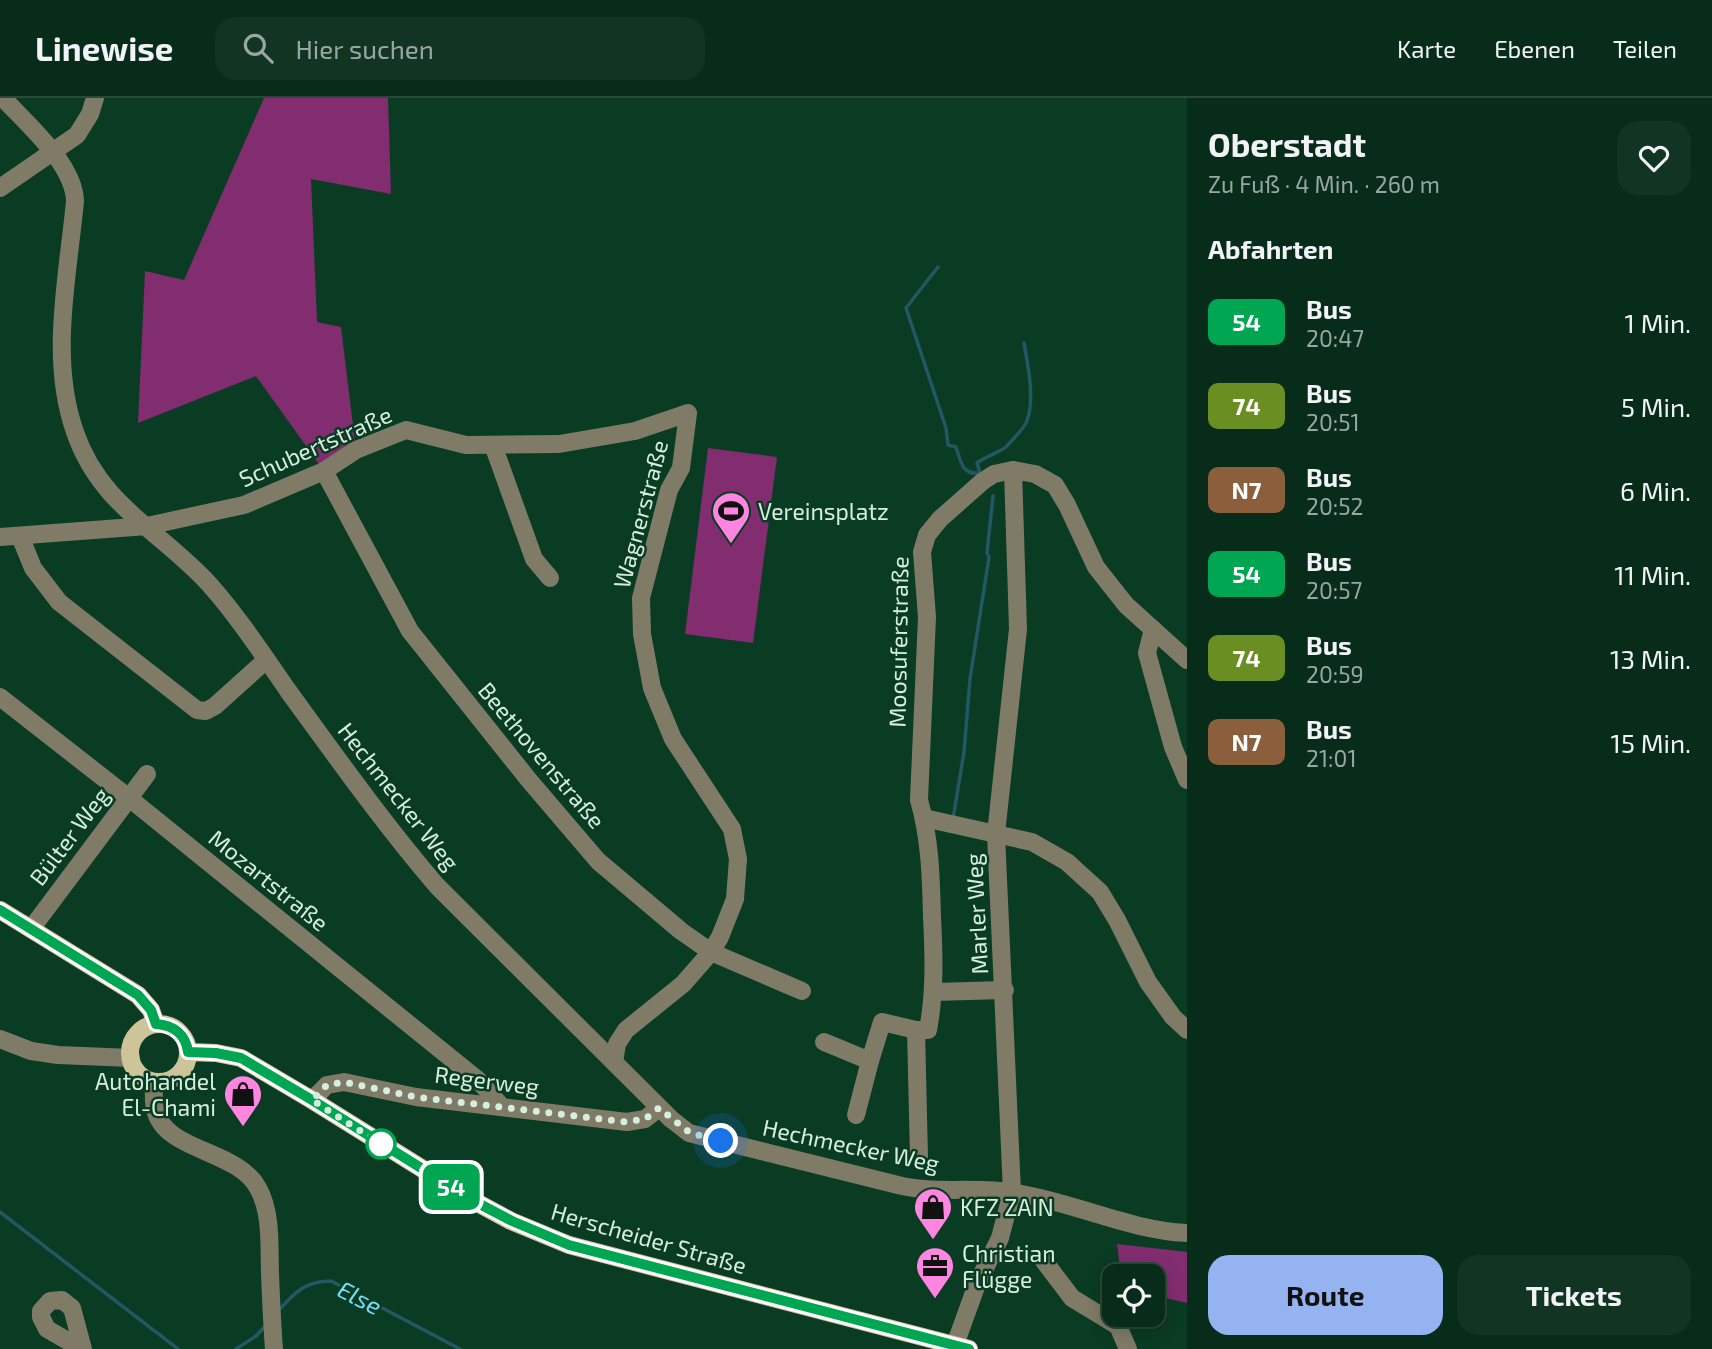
<!DOCTYPE html>
<html lang="de">
<head>
<meta charset="utf-8">
<style>
  :root { --surface:#082c1a; --page:#113423; --text:#f1f3f6; --muted:#98a7a2; --line:#294839; --accent:#95b2f1 }
  body { margin:0; font-family:"Exo 2",sans-serif; background:var(--page); color:var(--text); height:100vh; display:flex; flex-direction:column; font-size:26px; white-space:nowrap }
  * { box-sizing:border-box; margin:0 }
  p { font-size:23px; color:var(--muted) }
  .icon { flex:none; width:38px; height:38px; fill:none; stroke:currentColor; stroke-width:2; stroke-linecap:round; stroke-linejoin:round }
  .map { position:relative; flex:1; overflow:hidden }
  .panel { display:flex; flex-direction:column; background:var(--surface); width:525px }
  .panel>* { flex:none }
  .badge { padding:0 14px; border-radius:10px; font-size:24px; line-height:46px }
  .buttons { position:absolute; left:1102px; top:1166px; display:grid; gap:14px }
  .buttons a { display:grid; place-items:center; width:63px; height:63px; border-radius:14px; background:var(--surface); box-shadow:0 4px 18px #0003,0 0 0 2px var(--line); font-size:35px }
  .you { position:absolute; width:35px; height:35px; margin:-18px; border:5px solid #fff; border-radius:50%; background:#1a73e8; box-shadow:0 0 0 10px #1a73e833 }
  .map>.badge { position:absolute; translate:-50% -50%; box-shadow:0 0 0 4px #fff }
  h2 { padding:0 21px; font-size:26px; line-height:63px }
  .round { display:grid; place-items:center; flex:none; width:74px; height:74px; border-radius:21px; background:var(--page) }
  .overview { display:flex; align-items:center; justify-content:space-between; height:119px; padding:0 21px }
  h1 { font-size:33px; font-weight:700; line-height:52px }
  .primary-button { display:flex; gap:14px; margin-top:auto; padding:14px 21px }
  .primary-button a { flex:1; height:80px; border-radius:21px; background:var(--accent); color:#111; font-size:28px; font-weight:700; line-height:80px; text-align:center }
  .primary-button a+a { background:var(--page); color:var(--text) }
  ul { padding:0; list-style:none }
  li { display:flex; align-items:center; gap:21px; height:84px; padding:0 21px }
  li div { flex:1 }
  li b { display:block; font-size:26px }
  li em { font-style:normal }
  li .badge { min-width:77px; font-weight:700; text-align:center }
  header { display:flex; align-items:center; gap:42px; box-sizing:border-box; height:98px; padding:0 35px; background:var(--surface); border-bottom:2px solid var(--line) }
  header strong { font-size:33px }
  nav { display:flex; gap:38px; margin-inline-start:auto; font-size:24px }
  .search { width:490px; height:63px; background:var(--page); display:flex; align-items:center; gap:18px; box-sizing:border-box; padding:0 24px; border-radius:21px; color:var(--muted); font-size:26px }
  main { display:flex; flex:1; min-height:0 }
  .map>svg:first-child { display:block }
  .green { fill:#822d70 }
  .lines { fill:none; stroke-linecap:round; stroke-linejoin:round }
  .stream { stroke:#245764; stroke-width:3.5 }
  .minor { stroke:#7f7b67; stroke-width:18 }
  .major { stroke:#cdc49a; stroke-width:18 }
  .line-casing { stroke:#fff; stroke-width:16 }
  .line { stroke:#00a651; stroke-width:10 }
  .walk { stroke:#d6eede; stroke-width:7; stroke-dasharray:0 12.6 }
  .stop-dot { fill:#fff; stroke:#00a651; stroke-width:3.5 }
  .labels { text-anchor:middle; dominant-baseline:central; stroke-width:5; stroke-linejoin:round; paint-order:stroke }
  .street-label { font-size:23px; fill:#d6eede; stroke:#0a3b23 }
  .poi-label { font-size:23px; fill:#d6eede; stroke:#0a3b23; text-anchor:start }
  .water-label { font-size:24px; font-style:italic; fill:#74ddf9; stroke:#0a3b23 }
</style>
</head>
<body>
<header>
<strong>Linewise</strong>
<div class="search"><svg class="icon" aria-label="search" viewBox="0 0 24 24"><circle cx="10" cy="10" r="6"/><path d="M15 15l6 6"/></svg>Hier suchen</div>
<nav><a>Karte</a><a>Ebenen</a><a>Teilen</a></nav>
</header>
<main>
<div class="map">
<svg width="1187" height="1251" viewBox="0 0 1187 1251">
  <rect width="100%" height="100%" fill="#0a3b23"/>
  <g class="green">
    <path d="M264,0H388L391,96L311,81L317,224L341,229L356,352L324,373L256,278L138,325L145,173L184,182Z"/>
    <path d="M708,350L777,359L753,545L685,536Z"/>
    <path d="M1117,1146L1187,1154V1205L1153,1197V1178H1121Z"/>
  </g>
  <g class="lines">
    <g class="stream">
      <path d="M938,169L906,210L946,330L948,347L956,349C961,364 962,377 980,375L977,365C986,358 1000,354 1006,349C1012,342 1024,331 1027,323C1035,300 1028,268 1024,245"/>
      <path d="M953,721L964,654L970,581L989,459L987,455L993,398"/>
      <path d="M0,1114L178,1251"/>
      <path d="M279,1212C295,1194 306,1183 331,1183L460,1251"/>
      <path d="M236,1251L256,1238L267,1226"/>
    </g>
    <g class="minor">
      <path d="M3,0C27,26 74,66 75,103C68,178 49,261 75,334C100,408 161,433 210,487C239,520 264,558 289,594C337,660 384,726 437,788L671,1021L689,1035L902,1088C939,1096 977,1088 1015,1095C1073,1104 1128,1132 1187,1135"/>
      <path d="M0,90L77,37L90,16L95,0"/>
      <path d="M493,347L534,461L550,480"/>
      <path d="M324,373L410,533L528,681L598,763L681,833L711,854L802,893"/>
      <path d="M20,438L33,470L59,504L197,612L206,613L215,608L266,562"/>
      <path d="M0,439L147,428L244,407L324,373L356,352L406,332L466,347L559,346L635,333L688,315L681,370L669,392L641,500L642,536L652,590L673,641L732,731L738,761L735,801L720,839L711,854L683,886L626,932L617,946L614,964"/>
      <path d="M1153,531L1147,555L1173,649L1187,682"/>
      <path d="M0,599L129,700L478,982L502,1009"/>
      <path d="M924,720L1032,744L1067,764L1100,794L1117,822L1148,884L1173,919L1187,932"/>
      <path d="M31,831L147,676"/>
      <path d="M933,894L1005,892"/>
      <path d="M916,932H928C935,895 934,857 932,819C931,779 930,740 919,702L927,519L922,454L927,437L940,421L983,383L994,376L1013,372L1035,376L1055,387L1067,407L1096,469L1126,507L1187,562"/>
      <path d="M0,941L31,953L58,957L131,960"/>
      <path d="M824,944L870,963L856,1017"/>
      <path d="M870,963L882,924L916,932L919,1059"/>
      <path d="M154,984C154,993 153,1002 155,1011C164,1054 237,1051 258,1090C272,1115 269,1148 270,1175C271,1201 272,1226 274,1251"/>
      <path d="M312,1002L327,987L344,984L416,999L627,1024L645,1021L659,1010"/>
      <path d="M1044,1163L1072,1200L1118,1228L1128,1251"/>
      <path d="M955,1247L977,1186L1000,1140L1012,1094L996,736L1018,531L1013,372"/>
      <path d="M82,1251L47,1231L41,1219V1213L50,1203L62,1202L72,1210L83,1251"/>
    </g>
    <g class="major">
      <path d="M0,812L138,897L151,912L156,926"/>
      <circle cx="159" cy="955" r="29"/>
      <path d="M188,954L216,955L241,960L312,1002L474,1103L511,1123L569,1147L969,1251"/>
    </g>
  </g>
  <g class="lines">
    <defs>
      <path id="line" d="M0,812L138,897L151,912L156,926C174,927 186,937 188,954L216,955L241,960L312,1002L474,1103L512,1123L569,1147L969,1251"/>
    </defs>
    <use href="#line" class="line-casing"/>
    <use href="#line" class="line"/>
    <path class="walk" d="M381,1046L312,1002L327,987L344,984L416,999L626,1024L645,1021L659,1010L690,1035L721,1043"/>
  </g>
  <defs>
    <symbol id="stadium-pin" viewBox="-11 -11 22 30"><path d="M0 17L-7.5 6A9.5 9.5 0 1 1 7.5 6Z" fill="#fe86e0" stroke="#0a3b23"/><path d="M0-5a6.5 5 0 1 0 0 10a6.5 5 0 1 0 0-10ZM-3.5-1.8h7v3.6h-7Z" fill="#111"/></symbol>
    <symbol id="shop-pin" viewBox="-11 -11 22 30"><path d="M0 17L-7.5 6A9.5 9.5 0 1 1 7.5 6Z" fill="#fe86e0" stroke="#0a3b23"/><path d="M-5-2.5h2.3a2.7 3.5 0 0 1 5.4 0H5L5.5 6h-11ZM-1.5-2.5h3a1.5 2.3 0 0 0-3 0Z" fill="#111"/></symbol>
    <symbol id="office-pin" viewBox="-11 -11 22 30"><path d="M0 17L-7.5 6A9.5 9.5 0 1 1 7.5 6Z" fill="#fe86e0" stroke="#0a3b23"/><path d="M-6-3h4V-5.5h4V-3h4V5H-6ZM-1-4.5V-3h2v-1.5ZM-6 0V1H6V0Z" fill="#111"/></symbol>
  </defs>
  <g fill-rule="evenodd">
    <use href="#stadium-pin" x="709" y="391" width="44" height="60"/>
    <use href="#shop-pin" x="221" y="974" width="44" height="60"/>
    <use href="#shop-pin" x="911" y="1087" width="44" height="60"/>
    <use href="#office-pin" x="913" y="1146" width="44" height="60"/>
  </g>
  <circle class="stop-dot" cx="381" cy="1046" r="14"/>
  <g class="labels">
    <g class="street-label">
      <text transform="translate(315 348) rotate(-24)">Schubertstraße</text>
      <text transform="translate(640 416) rotate(-75)">Wagnerstraße</text>
      <text transform="translate(898 544) rotate(-89)">Moosuferstraße</text>
      <text transform="translate(542 657) rotate(50)">Beethovenstraße</text>
      <text transform="translate(399 698) rotate(52)">Hechmecker Weg</text>
      <text transform="translate(69 738) rotate(-53)">Bülter Weg</text>
      <text transform="translate(269 782) rotate(39)">Mozartstraße</text>
      <text transform="translate(976 816) rotate(-93)">Marler Weg</text>
      <text transform="translate(487 982) rotate(7)">Regerweg</text>
      <text transform="translate(851 1047) rotate(12)">Hechmecker Weg</text>
      <text transform="translate(649 1140) rotate(16)">Herscheider Straße</text>
    </g>
    <g class="poi-label">
      <text x="758" y="413">Vereinsplatz</text>
      <text x="216" y="983" text-anchor="end">Autohandel<tspan x="216" dy="26">El-Chami</tspan></text>
      <text x="960" y="1109">KFZ ZAIN</text>
      <text x="962" y="1155">Christian<tspan x="962" dy="26">Flügge</tspan></text>
    </g>
    <g class="water-label">
      <text transform="translate(360 1199) rotate(27)">Else</text>
    </g>
  </g>
</svg>
<div class="buttons">
<a><svg class="icon" aria-label="locate" viewBox="0 0 24 24"><circle cx="12" cy="12" r="6"/><path d="M12 2v4M12 18v4M2 12h4M18 12h4"/></svg></a>
</div>
<div class="you" style="left:721px;top:1043px"></div>
<b class="badge" style="left:451px;top:1089px;background:#00a651;color:#fff">54</b>
</div>
<section class="panel">
<div class="overview"><div><h1>Oberstadt</h1><p>Zu Fuß · 4 Min. · 260 m</p></div><a class="round"><svg class="icon" aria-label="heart" viewBox="0 0 24 24"><path d="M12 20l-8-8c-3-5 5-10 8-4 3-6 11-1 8 4z"/></svg></a></div>
<h2>Abfahrten</h2>
<ul>
<li><span class="badge" style="background:#00a651;color:#fff">54</span><div><b>Bus</b><p>20:47</p></div><em>1 Min.</em></li>
<li><span class="badge" style="background:#6b8e23;color:#fff">74</span><div><b>Bus</b><p>20:51</p></div><em>5 Min.</em></li>
<li><span class="badge" style="background:#8b5e3c;color:#fff">N7</span><div><b>Bus</b><p>20:52</p></div><em>6 Min.</em></li>
<li><span class="badge" style="background:#00a651;color:#fff">54</span><div><b>Bus</b><p>20:57</p></div><em>11 Min.</em></li>
<li><span class="badge" style="background:#6b8e23;color:#fff">74</span><div><b>Bus</b><p>20:59</p></div><em>13 Min.</em></li>
<li><span class="badge" style="background:#8b5e3c;color:#fff">N7</span><div><b>Bus</b><p>21:01</p></div><em>15 Min.</em></li>
</ul>
<div class="primary-button"><a>Route</a><a>Tickets</a></div>
</section>
</main>
</body>
</html>
